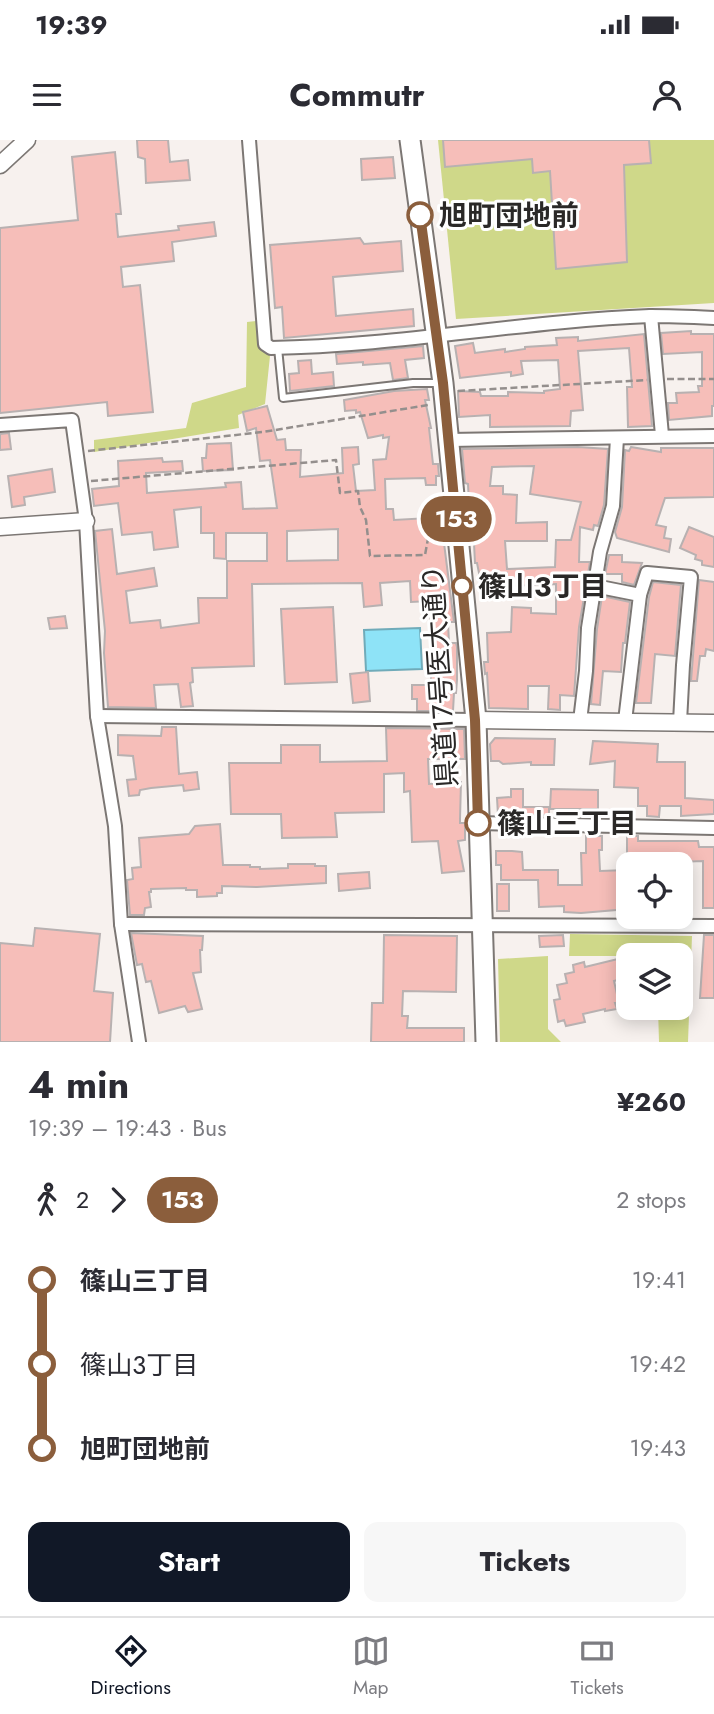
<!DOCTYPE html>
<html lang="en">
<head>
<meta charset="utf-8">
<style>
  :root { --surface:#fff; --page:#f7f7f7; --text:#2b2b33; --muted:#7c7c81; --line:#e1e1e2; --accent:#111827 }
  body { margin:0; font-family:Jost,"Noto Sans JP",sans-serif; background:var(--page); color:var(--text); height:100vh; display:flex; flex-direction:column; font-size:26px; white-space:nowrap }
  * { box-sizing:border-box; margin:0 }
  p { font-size:23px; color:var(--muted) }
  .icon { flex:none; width:38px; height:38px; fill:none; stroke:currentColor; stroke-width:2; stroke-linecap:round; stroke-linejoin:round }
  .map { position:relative; height:902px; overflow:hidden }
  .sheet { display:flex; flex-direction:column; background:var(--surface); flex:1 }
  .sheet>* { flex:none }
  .badge { padding:0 14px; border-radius:23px; font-size:24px; line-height:46px }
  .controls { position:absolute; left:616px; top:712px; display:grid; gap:14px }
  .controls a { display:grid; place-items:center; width:77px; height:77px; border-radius:14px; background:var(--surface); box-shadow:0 4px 18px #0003; font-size:35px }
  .map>.badge { position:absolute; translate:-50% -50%; box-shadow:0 0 0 4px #fff }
  .legs { display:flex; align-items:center; gap:10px; height:77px; padding:0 28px; font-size:23px }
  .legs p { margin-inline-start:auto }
  .headline { display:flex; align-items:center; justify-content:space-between; height:119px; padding:0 28px }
  h1 { font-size:38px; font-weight:700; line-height:52px }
  .primary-button { display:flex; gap:14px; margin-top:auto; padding:14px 28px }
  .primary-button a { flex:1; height:80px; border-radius:14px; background:var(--accent); color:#fff; font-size:28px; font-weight:700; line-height:80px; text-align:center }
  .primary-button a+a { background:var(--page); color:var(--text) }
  ul { padding:0 28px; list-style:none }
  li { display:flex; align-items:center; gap:24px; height:84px; font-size:26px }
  li i { display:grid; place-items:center; width:10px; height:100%; margin:0 9px; background:currentColor }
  li i::after { content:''; width:18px; height:18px; margin:-9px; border:5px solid; border-radius:50%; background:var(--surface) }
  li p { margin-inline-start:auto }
  li:first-child i { background:linear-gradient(#0000 50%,currentColor 0) }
  li:last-child i { background:linear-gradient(currentColor 50%,#0000 0) }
  .status { display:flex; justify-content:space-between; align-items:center; height:49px; padding:0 35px; background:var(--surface); direction:ltr }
  .status svg { height:19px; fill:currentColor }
  header { display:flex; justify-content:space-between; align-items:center; height:91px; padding:0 28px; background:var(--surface); font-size:32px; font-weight:700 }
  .tab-bar { display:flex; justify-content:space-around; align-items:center; height:98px; border-top:2px solid var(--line); background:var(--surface); font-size:19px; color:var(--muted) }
  .tab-bar a { display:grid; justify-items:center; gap:4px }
  .tab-bar .on { color:var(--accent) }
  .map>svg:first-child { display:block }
  .green { fill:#cfd889 }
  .water { fill:#8ee3f7; stroke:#70abb9; stroke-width:2 }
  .building { fill:#f6beb9; stroke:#b8b1b1; stroke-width:2; fill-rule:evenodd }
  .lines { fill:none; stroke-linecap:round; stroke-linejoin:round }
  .lane-casing { stroke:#7c7774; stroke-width:10 }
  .street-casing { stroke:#7c7774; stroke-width:16 }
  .secondary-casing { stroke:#7c7774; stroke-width:19 }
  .primary-casing { stroke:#7c7774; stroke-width:23 }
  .path { stroke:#948f8d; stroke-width:2.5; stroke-dasharray:7 3.5; stroke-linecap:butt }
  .lane { stroke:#fff; stroke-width:6 }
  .street { stroke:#fff; stroke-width:12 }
  .secondary { stroke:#fff; stroke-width:16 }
  .primary { stroke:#fff; stroke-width:19 }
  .line-1-casing { stroke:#fff; stroke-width:16 }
  .line-1 { stroke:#8b5e3c; stroke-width:10 }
  .stop-1-dot { fill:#fff; stroke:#8b5e3c; stroke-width:3.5 }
  .labels { text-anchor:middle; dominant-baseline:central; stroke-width:6; stroke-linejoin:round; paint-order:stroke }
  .stop-label { font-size:28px; font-weight:bold; fill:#2a2827; stroke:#fff; text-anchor:start }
  .street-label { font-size:28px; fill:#2a2827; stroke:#fff }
</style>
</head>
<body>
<div class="status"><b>19:39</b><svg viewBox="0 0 49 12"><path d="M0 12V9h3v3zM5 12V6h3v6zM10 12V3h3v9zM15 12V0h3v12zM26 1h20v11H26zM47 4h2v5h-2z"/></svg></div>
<header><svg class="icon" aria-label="menu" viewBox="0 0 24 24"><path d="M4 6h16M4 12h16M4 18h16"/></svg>Commutr<svg class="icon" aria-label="person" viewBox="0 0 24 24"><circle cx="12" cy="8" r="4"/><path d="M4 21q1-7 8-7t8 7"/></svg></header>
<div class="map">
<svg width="714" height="902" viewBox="0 0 714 902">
  <rect width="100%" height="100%" fill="#f7f1ee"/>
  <g class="green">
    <path d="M438,0H714V163L456,179Z"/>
    <path d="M257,181L260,205L270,216L265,264L238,275L239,288L94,312V300L186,288L192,263L246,247L247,182Z"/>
    <path d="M570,794L692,796L688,902H659L658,868H681V816H569Z"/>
    <path d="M548,816V889L561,902H500L498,819Z"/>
  </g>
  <path class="water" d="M420,488L422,529L366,531L364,490Z"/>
  <g class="building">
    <path d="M137,0H168L170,22L188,20L190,40L146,43L145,19L138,17Z"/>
    <path d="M443,0H649L651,23L624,25L627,122L556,129L550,31L533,33L532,19L445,27Z"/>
    <path d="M115,12L121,74H116L118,97L179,90L178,86L214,82L216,96L172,102L174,121L121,127L123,147L140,145L153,272L108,276L107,262L0,273V88L78,80L72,17Z"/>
    <path d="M393,17L395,38L362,40L361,19Z"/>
    <path d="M360,98L364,104L401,101L403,131L333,137L336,176L413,169L414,186L284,198L282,167L275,168L270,105Z"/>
    <path d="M691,191V194H714V266H712V276L669,280L668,263H677L676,253L699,252L698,246H702V212L663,214L661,193Z"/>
    <path d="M644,194L652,286L628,287L627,247H632L629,208L578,211L583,270L571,271L570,286L490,287V275L459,277L458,251L480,252L481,256H508V252L544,253V251L560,249L558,220L521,221L523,234L511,236V232L460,238L455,206L473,203L475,213L505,209V212L525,209V207L557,205L556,198L578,197V201Z"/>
    <path d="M423,206L424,218L405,220L408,238L393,240L390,223L363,225V222L337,224L336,214Z"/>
    <path d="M311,220L312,234L333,232L334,246L290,251L289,234L299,233L298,221Z"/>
    <path d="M427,249L429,260H425L431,288H429L433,324H438L439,336H436V345H426L425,338L385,339L386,369H393L394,380L429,378L430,393L441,392V395H443L454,482H448L449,503H456L457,507V540L456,553H454L453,571H417V559H412V545H431V504L430,461L411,462L410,441L380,443L382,465L364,467L362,443L252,444L254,526L192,528L193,542L190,543L193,566L181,567L178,544L154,545L156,568L108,567L104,513L105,491L95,391L112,389L117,434L154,428L157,446L126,451L130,483L160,480L161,488L199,483L198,458H227V421H267V393H226V419L214,418V393H201V367L174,370L178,407L154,410L152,392L122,395L118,363L94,366L92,349L119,346L118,321L162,318L163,322L182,321L183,331L146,333L147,353L226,347L225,343L241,342L243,369L277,368L270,320L260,321L256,288L247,291L243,272L267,266L277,300L285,299L286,310H301L300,337L343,333L342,308L358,307L359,324L353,325L356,351L375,350L373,320L386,319L389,297L383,298V295L368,298L360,272L356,273V270L345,271L344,260L394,251ZM338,389V420L287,421V391Z"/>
    <path d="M9,293L11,309L0,310V294Z"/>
    <path d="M231,303L233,330L203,331L202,318H206L207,304Z"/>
    <path d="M578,307L608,309L604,365L598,386L594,385L593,390L580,387L579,422H590L579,487L574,556L560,555V570L548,569L549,546H528V569L489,568L487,533L485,534L484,522H488L487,493L511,492L512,467L531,468V473L556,474V444L511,446V439H507V433L480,438L477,423H475L472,364H469L468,344L465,343L462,309ZM534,326L530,354L581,362L571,400H556L555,427L507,429L505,401H547V382L516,383L517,355L503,354V346H490L492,327Z"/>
    <path d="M631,307L661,312V308H714V357L665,358L656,385L666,387L664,398L671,399L669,412L617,398L615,392L622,367L625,310L629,311Z"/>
    <path d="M52,329L55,352L24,357L25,365L12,367L8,336Z"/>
    <path d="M689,387L714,397V427L702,425V421L695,419L696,415L680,408Z"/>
    <path d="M609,415H622V422L642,423L634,445L622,442V434H605Z"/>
    <path d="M699,440L714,442V511L706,509L705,516H700L697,541H691Z"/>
    <path d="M653,442L681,445L675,516L655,514L651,563H636L649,457Z"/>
    <path d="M602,456L630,462L625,503H623L621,532L603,531L600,565L591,564L597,489Z"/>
    <path d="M333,467L337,542L285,544L281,469Z"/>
    <path d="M65,476L67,488L50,489L48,478Z"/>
    <path d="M368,532L370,561L353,563L350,534Z"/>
    <path d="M162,587H176L179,634L197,632L199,649L184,651L183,645L151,648L140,650L139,655L129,656L127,640L136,639L133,616L118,615V595L161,596Z"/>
    <path d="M386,588L464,589L465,619H428L429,644L461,642L460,679V683H465V700L458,701L464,731L442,733L438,701L412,702L410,651L404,652V633L384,634V672L335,673L337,697L282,698L281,674H231L229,623H281V605H320V622L387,621Z"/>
    <path d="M495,598L555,599L554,625H531V622L503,624L499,621H491L490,604Z"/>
    <path d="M593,601L658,604L657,622H685V658L714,660V674L681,676V666H660L659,677L647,676V666H638V648L614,647L615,621L590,624Z"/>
    <path d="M511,649H523V667H549V675H498L497,658L511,657Z"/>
    <path d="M551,649L598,650V669H550Z"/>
    <path d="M220,684L223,725H250V727H260V729L288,728V724H315V726H326V743L257,747L222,746V753H217V756L197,757V750H186V748L151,749V752H149L151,767L145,768L144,775H130L127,740L133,739L132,728L141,727L139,698L189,694L195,686Z"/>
    <path d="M586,696H602V710H599L600,731L628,730V769L581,773L564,772V766L539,767L538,740H501V725H496V711H512L522,712L523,730H558V745H582L581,713H586Z"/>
    <path d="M627,696H638V701H698L699,707H714V768H703V721L627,724Z"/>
    <path d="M369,732L370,748L339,751L338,734Z"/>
    <rect x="497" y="744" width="12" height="27"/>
    <path d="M35,788L100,794L94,851L113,853L110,902H0V803L33,806Z"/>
    <path d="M131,793L203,796L202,810H200L201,832L193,833L202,869L188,872L185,866L159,873L151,841L146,842L142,824L137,825Z"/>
    <path d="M384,795L457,796L456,852L403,851L402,876H408L407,888H464V902H371L372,863H383Z"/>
    <path d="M563,795L564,806L540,807L539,796Z"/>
    <path d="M704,795H714V858H700Z"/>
    <path d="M626,817L628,837L614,841L619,863H615L617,869L605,871V869L583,874L585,882L566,886L564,880L558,882L554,860L560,859L557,845L567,843L565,834L574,832L573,825L584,822L585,827Z"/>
  </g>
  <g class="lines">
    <defs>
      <path id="lane" d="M278,208L283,258L413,243H440"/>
      <g id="street">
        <path d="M249,0L265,204L271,208C398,206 523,181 650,176C671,176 693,177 714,178"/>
        <path d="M651,176L662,295"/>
        <path d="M0,285L72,280L86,381L97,576L115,686L121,784L139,902"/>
        <path d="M449,300L714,296"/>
        <path d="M595,446L640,455L625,581"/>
        <path d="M640,455L647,433L691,437L683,525L680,582"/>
        <path d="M97,576L476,580"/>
        <path d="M580,581L586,531L588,488L600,412L613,366L617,298"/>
        <path d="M478,683L714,688"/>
        <path d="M121,784L714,786"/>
      </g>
      <g id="secondary">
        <path d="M0,25L27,0"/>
        <path d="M0,387L86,381"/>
        <path d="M476,580L714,583"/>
      </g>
      <path id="primary" d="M410,0L443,243L476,580L486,902"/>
    </defs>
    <use href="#lane" class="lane-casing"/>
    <use href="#street" class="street-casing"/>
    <use href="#secondary" class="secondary-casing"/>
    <use href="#primary" class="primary-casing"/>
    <g class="path">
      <path d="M667,239H714"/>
      <path d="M458,251L647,240"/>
      <path d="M88,311L263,292L428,265"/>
      <path d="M91,341L336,320L340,353L358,351L360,367L366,380L370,416L425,415L430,388H440"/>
    </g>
    <use href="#lane" class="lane"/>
    <use href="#street" class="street"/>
    <use href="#secondary" class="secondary"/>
    <use href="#primary" class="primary"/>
  </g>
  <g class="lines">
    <defs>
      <path id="line-1" d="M420,75L443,243L475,580L478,683"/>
    </defs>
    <use href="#line-1" class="line-1-casing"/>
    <use href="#line-1" class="line-1"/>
  </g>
  <g class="stop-1-dot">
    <circle cx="420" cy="75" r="12"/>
    <circle cx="462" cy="446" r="9"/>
    <circle cx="478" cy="683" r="12"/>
  </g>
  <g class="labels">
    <g class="stop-label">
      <text x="439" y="75">旭町団地前</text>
      <text x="478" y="446">篠山3丁目</text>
      <text x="497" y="683">篠山三丁目</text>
    </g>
    <g class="street-label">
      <text transform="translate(440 536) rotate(-94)">県道17号医大通り</text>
    </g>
  </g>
</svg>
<div class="controls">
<a><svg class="icon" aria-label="locate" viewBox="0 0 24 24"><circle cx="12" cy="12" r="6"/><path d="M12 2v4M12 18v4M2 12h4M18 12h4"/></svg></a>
<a><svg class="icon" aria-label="layers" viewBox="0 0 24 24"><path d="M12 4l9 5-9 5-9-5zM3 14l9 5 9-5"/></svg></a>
</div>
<b class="badge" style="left:456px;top:379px;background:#8b5e3c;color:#fff">153</b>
</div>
<section class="sheet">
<div class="headline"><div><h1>4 min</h1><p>19:39 – 19:43 · Bus</p></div><b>¥260</b></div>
<div class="legs"><svg class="icon" aria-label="walk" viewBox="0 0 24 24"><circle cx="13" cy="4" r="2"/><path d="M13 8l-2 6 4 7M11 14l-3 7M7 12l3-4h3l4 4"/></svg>2<svg class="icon" aria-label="forward" viewBox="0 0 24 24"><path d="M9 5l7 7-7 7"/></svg><b class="badge" style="background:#8b5e3c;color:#fff">153</b><p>2 stops</p></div>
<ul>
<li><i style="color:#8b5e3c"></i><b>篠山三丁目</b><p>19:41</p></li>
<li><i style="color:#8b5e3c"></i><span>篠山3丁目</span><p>19:42</p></li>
<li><i style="color:#8b5e3c"></i><b>旭町団地前</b><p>19:43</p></li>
</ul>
<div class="primary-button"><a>Start</a><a>Tickets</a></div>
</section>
<nav class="tab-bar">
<a class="on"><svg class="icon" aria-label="directions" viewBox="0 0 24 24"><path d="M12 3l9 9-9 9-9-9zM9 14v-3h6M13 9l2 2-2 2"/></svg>Directions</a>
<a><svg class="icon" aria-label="map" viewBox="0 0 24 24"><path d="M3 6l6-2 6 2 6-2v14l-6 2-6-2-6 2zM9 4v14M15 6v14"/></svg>Map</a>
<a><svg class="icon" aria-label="tickets" viewBox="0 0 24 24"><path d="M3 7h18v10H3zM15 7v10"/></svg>Tickets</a>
</nav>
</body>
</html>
